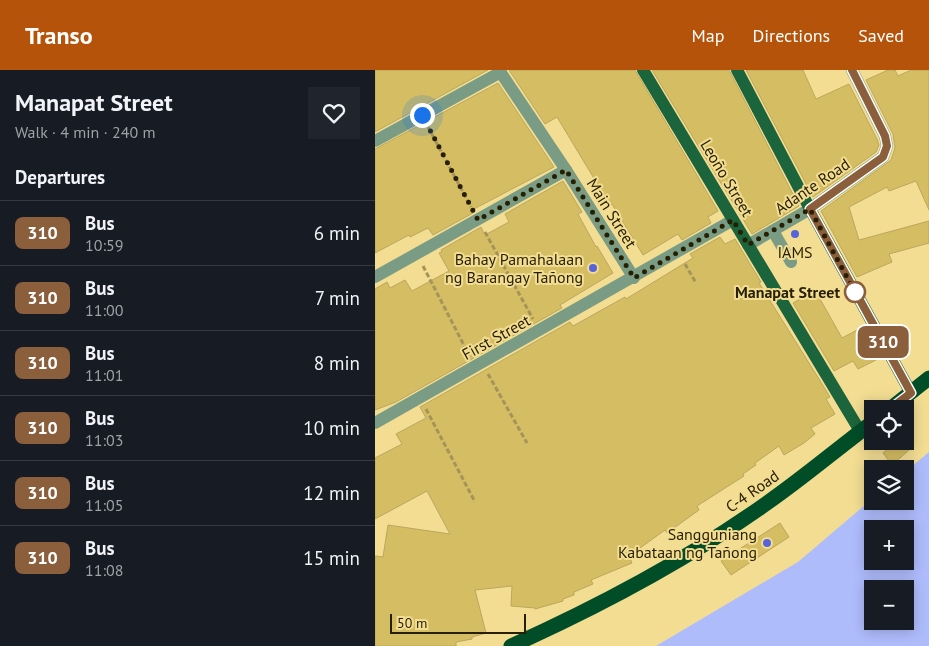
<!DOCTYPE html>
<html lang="en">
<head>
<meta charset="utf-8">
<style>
  :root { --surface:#171b24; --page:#20242c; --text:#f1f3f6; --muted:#9ea1a6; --line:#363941; --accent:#b45309 }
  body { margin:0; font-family:"PT Sans",sans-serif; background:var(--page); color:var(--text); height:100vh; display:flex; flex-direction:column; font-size:19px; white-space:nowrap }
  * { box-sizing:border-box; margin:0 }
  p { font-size:16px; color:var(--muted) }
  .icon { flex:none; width:28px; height:28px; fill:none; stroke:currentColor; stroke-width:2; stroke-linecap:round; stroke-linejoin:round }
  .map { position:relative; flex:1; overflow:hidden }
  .drawer { display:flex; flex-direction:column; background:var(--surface); width:375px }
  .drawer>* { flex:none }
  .badge { padding:0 10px; border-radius:8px; font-size:18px; line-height:32px }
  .fabs { position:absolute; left:489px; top:330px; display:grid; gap:10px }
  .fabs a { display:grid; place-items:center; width:50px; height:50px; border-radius:0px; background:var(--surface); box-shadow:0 2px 12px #0003; font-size:25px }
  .scale { position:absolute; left:15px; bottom:12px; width:136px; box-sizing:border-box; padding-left:5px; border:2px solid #271f01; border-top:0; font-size:14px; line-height:18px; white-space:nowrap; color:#271f01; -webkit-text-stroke:4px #f2dd92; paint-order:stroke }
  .you { position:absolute; width:25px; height:25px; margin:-12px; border:4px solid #fff; border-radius:50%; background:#1a73e8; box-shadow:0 0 0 8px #1a73e833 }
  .map>.badge { position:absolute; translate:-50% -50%; box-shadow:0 0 0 2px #fff }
  h2 { padding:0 15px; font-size:19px; line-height:45px }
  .round { display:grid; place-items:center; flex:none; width:52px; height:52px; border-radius:0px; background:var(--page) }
  .overview { display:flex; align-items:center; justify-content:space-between; height:85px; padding:0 15px }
  h1 { font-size:24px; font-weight:800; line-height:38px }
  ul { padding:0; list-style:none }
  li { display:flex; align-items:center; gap:15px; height:65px; padding:0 15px; border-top:1px solid var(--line) }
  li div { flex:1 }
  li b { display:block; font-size:19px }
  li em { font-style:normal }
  li .badge { min-width:55px; font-weight:700; text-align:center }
  header { display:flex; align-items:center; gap:30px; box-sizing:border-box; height:70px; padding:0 25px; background:var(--accent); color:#fff }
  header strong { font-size:24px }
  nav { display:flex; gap:28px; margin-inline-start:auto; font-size:18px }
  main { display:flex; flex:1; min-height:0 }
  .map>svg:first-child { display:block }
  .water { fill:#aebcfc; fill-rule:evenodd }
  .building { fill:#d5bd63; stroke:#bba75d }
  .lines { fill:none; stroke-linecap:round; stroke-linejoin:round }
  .path { stroke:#a4945a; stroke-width:3; stroke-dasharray:5 2.5; stroke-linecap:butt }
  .minor { stroke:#7a9c84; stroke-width:12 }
  .major { stroke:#1c643b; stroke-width:12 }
  .highway { stroke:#014d28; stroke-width:15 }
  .line-casing { stroke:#fff; stroke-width:11 }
  .line { stroke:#8b5e3c; stroke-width:8 }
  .walk { stroke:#271f01; stroke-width:5; stroke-dasharray:0 9 }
  .poi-dot { fill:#5763da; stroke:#f2dd92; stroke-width:2 }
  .stop-dot { fill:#fff; stroke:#8b5e3c; stroke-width:2.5 }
  .labels { text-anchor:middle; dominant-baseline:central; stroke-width:4; stroke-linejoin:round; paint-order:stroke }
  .street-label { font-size:16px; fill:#271f01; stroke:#f2dd92 }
  .poi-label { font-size:16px; fill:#271f01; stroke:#f2dd92; text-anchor:end }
  .stop-label { font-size:16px; font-weight:bold; fill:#271f01; stroke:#f2dd92; text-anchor:end }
</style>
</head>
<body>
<header>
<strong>Transo</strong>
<nav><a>Map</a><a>Directions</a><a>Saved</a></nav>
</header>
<main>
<section class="drawer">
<div class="overview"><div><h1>Manapat Street</h1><p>Walk · 4 min · 240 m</p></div><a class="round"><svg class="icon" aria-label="heart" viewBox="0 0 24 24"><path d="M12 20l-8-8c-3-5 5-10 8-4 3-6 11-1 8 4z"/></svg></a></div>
<h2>Departures</h2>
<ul>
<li><span class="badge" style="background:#8b5e3c;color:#fff">310</span><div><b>Bus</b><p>10:59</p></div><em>6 min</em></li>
<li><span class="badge" style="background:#8b5e3c;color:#fff">310</span><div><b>Bus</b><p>11:00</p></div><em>7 min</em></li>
<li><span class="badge" style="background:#8b5e3c;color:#fff">310</span><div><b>Bus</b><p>11:01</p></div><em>8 min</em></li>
<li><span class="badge" style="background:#8b5e3c;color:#fff">310</span><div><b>Bus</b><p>11:03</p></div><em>10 min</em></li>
<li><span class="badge" style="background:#8b5e3c;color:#fff">310</span><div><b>Bus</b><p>11:05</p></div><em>12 min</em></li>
<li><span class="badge" style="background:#8b5e3c;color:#fff">310</span><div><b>Bus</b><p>11:08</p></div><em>15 min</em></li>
</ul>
</section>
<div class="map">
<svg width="554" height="576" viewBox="0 0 554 576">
  <rect width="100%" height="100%" fill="#f2dd92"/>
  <path class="water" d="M554,382V576H281L423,492L497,429L498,431H530V402ZM498,459H530V491H498ZM498,519H530V551H498Z"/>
  <g class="building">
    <path d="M0,0H113L0,62Z"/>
    <path d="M134,0H260L343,141L333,147L336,153L307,170L303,164L268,185L237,134L235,135L182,47L170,54Z"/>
    <path d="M277,0H354L424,136L377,164Z"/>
    <path d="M371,0H428L441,29L474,14L502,69L504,75L501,82L438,127Z"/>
    <path d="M513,0H520L523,6L536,0H554V140L541,111L514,121L512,117L474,137L484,170L554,151V173L514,184L517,192L482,207L446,141L516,90L520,78L518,64L491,10Z"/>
    <path d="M123,13L179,97L97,140L98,143L58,165L53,158L35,167L34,165L0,183V79Z"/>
    <path d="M188,111L207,142L203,144L221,177L222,176L238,203L185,235L187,238L21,332L0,340V219L12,212L15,218L30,210L37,221L74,201L64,183L67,182L66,180L106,157L110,165L134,152L130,144Z"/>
    <path d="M345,167L350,174L360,169L386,212L384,213L444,309L455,327L451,329L460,344L436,358L440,364L429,373L409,385L404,376L380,393L381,395L368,404L369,406L322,436L324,440L292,463L290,460L254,486L257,493L216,510L218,514L199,522V525L188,529V531L160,539V538L136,536L137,516L100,520L111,563L97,567V569L81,572V576H0V486L8,487L13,455L75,464L52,421L0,449V388L27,374L21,364L51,348L45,337L195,252L198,256L250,227L251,229L318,188L315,184Z"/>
    <path d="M440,220L467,268L484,259L501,290L483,299L478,291L459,301L418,233Z"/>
    <path d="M522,371H526L534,380L517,395L508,383Z"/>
    <path d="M405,453L414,467L356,505L346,491Z"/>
  </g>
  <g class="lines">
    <g class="path">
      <path d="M53,57L96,137"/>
      <path d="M110,162L158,249"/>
      <path d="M310,194L321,213"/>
      <path d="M48,196L93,283"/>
      <path d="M113,304L152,373"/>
      <path d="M51,339L100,432"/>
    </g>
    <g class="minor">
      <path d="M124,0L191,100L259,208"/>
      <path d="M0,71L126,2"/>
      <path d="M398,161L416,192"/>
      <path d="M373,175L435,139L508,87L512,76L510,66L477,0"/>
      <path d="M0,207L191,100"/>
      <path d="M0,353L358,150"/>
    </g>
    <g class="major">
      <path d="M268,0L485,361"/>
      <path d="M362,0L435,139L536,323"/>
    </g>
    <g class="highway">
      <path d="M515,339L554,308"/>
      <path d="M136,576C225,536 312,490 392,433C428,408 462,379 498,352"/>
    </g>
  </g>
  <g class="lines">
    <defs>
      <path id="line" d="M477,0L510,66L512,76L508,87L435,139L536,323L515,339"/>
    </defs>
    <use href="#line" class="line-casing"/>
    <use href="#line" class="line"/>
    <path class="walk" d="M47,45L103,150L191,100L259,208L358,150L373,175L435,139L480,222"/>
  </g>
  <g class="poi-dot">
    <circle cx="420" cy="164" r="5"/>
    <circle cx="218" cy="198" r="5"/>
    <circle cx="392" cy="473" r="5"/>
  </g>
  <circle class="stop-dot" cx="480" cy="222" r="10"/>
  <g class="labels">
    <g class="street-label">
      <text transform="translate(352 108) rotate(59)">Leoño Street</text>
      <text transform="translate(437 116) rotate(-34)">Adante Road</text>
      <text transform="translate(237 143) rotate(58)">Main Street</text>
      <text transform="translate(121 267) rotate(-29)">First Street</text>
      <text transform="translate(377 421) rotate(-35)">C-4 Road</text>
    </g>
    <g class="poi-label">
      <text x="420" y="182" text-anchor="middle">IAMS</text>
      <text x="208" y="189">Bahay Pamahalaan<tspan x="208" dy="18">ng Barangay Tañong</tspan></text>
      <text x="382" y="464">Sangguniang<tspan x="382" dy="18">Kabataan ng Tañong</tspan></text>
    </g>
    <g class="stop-label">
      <text x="465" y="222">Manapat Street</text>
    </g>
  </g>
</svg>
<div class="fabs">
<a><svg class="icon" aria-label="locate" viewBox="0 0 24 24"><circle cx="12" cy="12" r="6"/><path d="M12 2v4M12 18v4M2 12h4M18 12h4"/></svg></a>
<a><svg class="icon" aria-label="layers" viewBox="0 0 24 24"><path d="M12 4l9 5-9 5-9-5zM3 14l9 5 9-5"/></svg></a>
<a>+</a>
<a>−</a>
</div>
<div class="scale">50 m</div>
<div class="you" style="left:47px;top:45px"></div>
<b class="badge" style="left:508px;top:272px;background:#8b5e3c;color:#fff">310</b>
</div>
</main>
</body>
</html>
